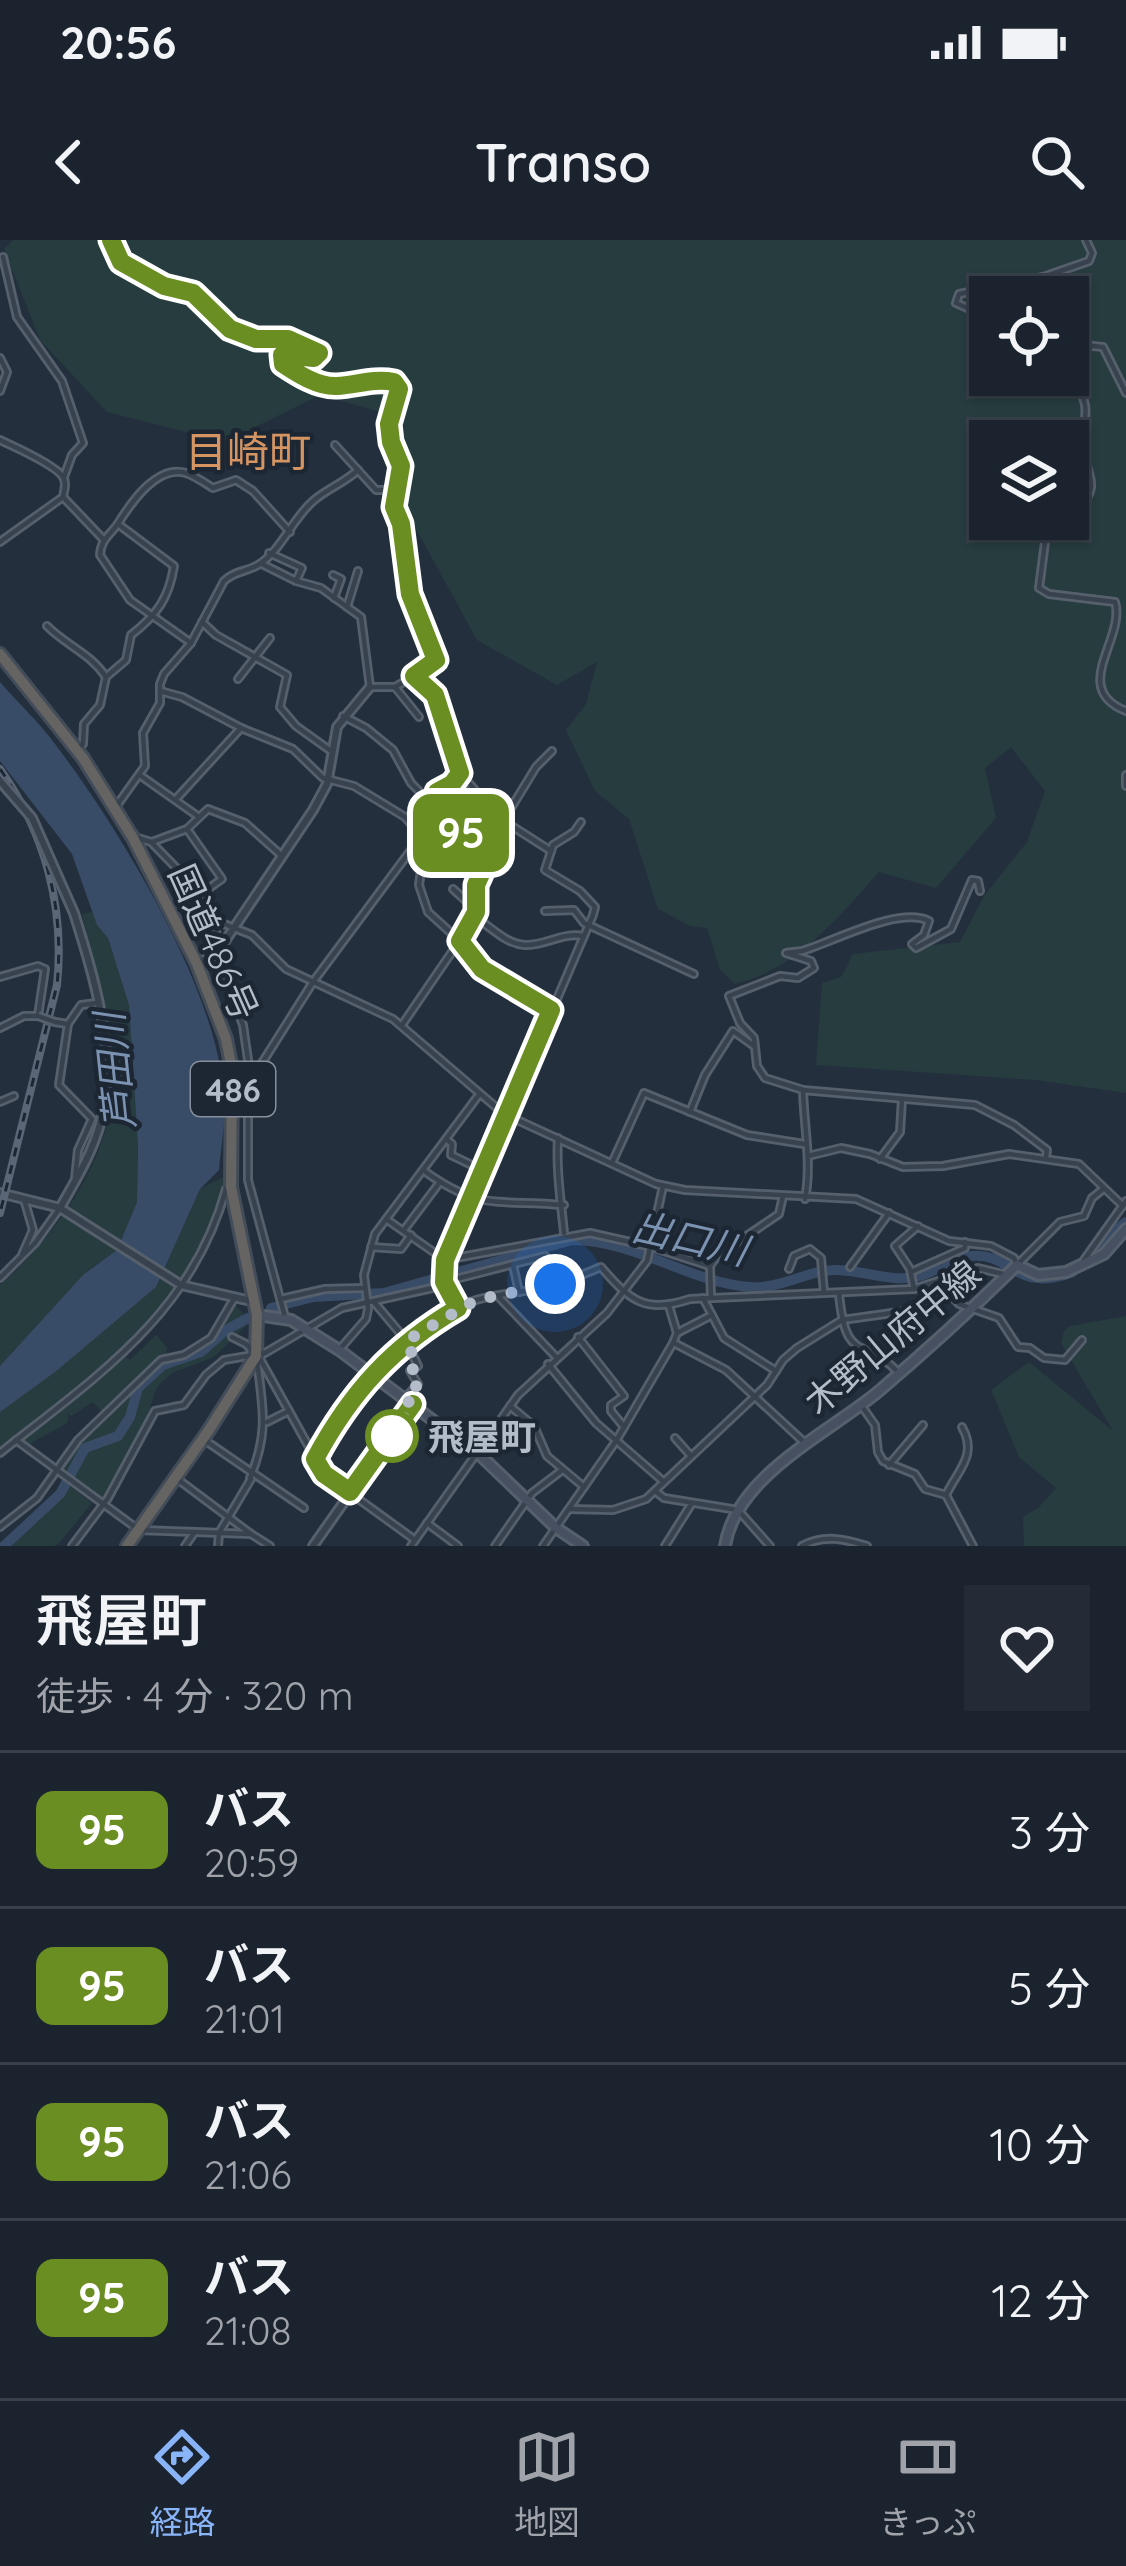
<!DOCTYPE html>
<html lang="ja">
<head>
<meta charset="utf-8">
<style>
  :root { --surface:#1b232e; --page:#242b36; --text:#f1f3f6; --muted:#a0a4aa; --line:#39404a; --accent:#8ab4f8 }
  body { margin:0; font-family:Quicksand,"Noto Sans JP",sans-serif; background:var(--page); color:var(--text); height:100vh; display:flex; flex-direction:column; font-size:45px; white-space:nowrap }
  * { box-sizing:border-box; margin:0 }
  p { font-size:39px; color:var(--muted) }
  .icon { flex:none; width:66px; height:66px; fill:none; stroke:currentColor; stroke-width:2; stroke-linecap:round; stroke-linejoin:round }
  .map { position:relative; height:1306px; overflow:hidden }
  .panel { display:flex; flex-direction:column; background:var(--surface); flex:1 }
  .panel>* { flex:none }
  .badge { padding:0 24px; border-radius:18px; font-size:42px; line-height:78px }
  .tools { position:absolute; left:969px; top:36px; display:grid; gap:24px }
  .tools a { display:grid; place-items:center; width:120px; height:120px; border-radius:0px; background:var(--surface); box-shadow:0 3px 9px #0004,0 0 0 3px var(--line); font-size:60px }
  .you { position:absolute; width:60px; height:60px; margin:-30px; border:9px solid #fff; border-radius:50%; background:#1a73e8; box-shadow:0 0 0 18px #1a73e833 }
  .map>.badge { position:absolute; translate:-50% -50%; box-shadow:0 0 0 6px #fff }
  .round { display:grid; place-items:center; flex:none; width:126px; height:126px; border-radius:0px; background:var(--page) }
  .head { display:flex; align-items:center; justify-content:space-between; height:204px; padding:0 36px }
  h1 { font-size:57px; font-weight:600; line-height:90px }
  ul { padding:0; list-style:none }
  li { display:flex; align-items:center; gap:36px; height:156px; padding:0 36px; border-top:3px solid var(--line) }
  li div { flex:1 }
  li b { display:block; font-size:45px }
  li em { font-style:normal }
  li .badge { min-width:132px; font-weight:700; text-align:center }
  .status { display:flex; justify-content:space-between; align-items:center; height:84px; padding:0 60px; background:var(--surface); direction:ltr }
  .status svg { height:33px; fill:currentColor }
  header { display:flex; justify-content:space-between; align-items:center; height:156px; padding:0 36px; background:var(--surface); font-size:54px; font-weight:600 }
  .dock { display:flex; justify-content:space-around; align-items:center; height:168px; border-top:3px solid var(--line); background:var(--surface); font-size:33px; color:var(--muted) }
  .dock a { display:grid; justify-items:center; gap:6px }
  .dock .current { color:var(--accent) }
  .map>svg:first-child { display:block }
  .green { fill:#263c3f; fill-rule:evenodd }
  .water { fill:#394c67 }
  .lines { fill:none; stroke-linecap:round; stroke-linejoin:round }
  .river { stroke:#394c67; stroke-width:10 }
  .minor-casing { stroke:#565f6c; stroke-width:10 }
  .tertiary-casing { stroke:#565f6c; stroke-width:12 }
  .secondary-casing { stroke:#565f6c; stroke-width:14 }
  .trunk-casing { stroke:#434c59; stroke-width:16 }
  .minor { stroke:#38414e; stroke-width:4.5 }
  .tertiary { stroke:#38414e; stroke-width:6 }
  .secondary { stroke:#465061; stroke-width:8 }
  .trunk { stroke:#656462; stroke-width:10 }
  .rail-casing { stroke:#5a6575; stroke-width:8 }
  .rail { stroke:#1d2633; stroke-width:3; stroke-dasharray:9; stroke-linecap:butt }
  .minor-bridge-casing { stroke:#565f6c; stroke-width:10; stroke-linecap:butt }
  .tertiary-bridge-casing { stroke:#565f6c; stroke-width:12; stroke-linecap:butt }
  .minor-bridge { stroke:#38414e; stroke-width:4.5 }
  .tertiary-bridge { stroke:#38414e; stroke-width:6 }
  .line-casing { stroke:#fff; stroke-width:27 }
  .line { stroke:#6b8e23; stroke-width:18 }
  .walk { stroke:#b4bcc9; stroke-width:12; stroke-dasharray:0 21.6 }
  .stop-dot { fill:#fff; stroke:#6b8e23; stroke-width:6 }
  .labels { text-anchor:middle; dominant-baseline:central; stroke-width:9; stroke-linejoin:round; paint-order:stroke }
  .shield { fill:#1d2633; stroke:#878f9c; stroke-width:3 }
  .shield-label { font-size:33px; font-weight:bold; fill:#b4bcc9 }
  .street-label { font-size:36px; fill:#b4bcc9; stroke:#1d2633 }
  .stop-label { font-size:36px; font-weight:bold; fill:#b4bcc9; stroke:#1d2633; text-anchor:start }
  .water-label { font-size:39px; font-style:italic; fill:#7c92b1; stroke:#1d2633 }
  .quarter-label { font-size:42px; fill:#d59563; stroke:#1d2633 }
</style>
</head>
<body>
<div class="status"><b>20:56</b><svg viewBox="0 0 49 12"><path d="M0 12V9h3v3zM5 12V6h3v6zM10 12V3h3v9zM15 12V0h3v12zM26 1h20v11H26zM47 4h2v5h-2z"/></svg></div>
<header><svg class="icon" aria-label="back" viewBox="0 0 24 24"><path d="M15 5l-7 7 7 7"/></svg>Transo<svg class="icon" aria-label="search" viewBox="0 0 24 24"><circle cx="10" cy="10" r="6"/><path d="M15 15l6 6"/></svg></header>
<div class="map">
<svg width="1126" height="1306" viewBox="0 0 1126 1306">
  <rect width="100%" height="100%" fill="#242f3e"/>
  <g class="green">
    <path d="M13,0H1126V853L1035,840L816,825L822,743L841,737L853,714L960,702L984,656L1027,602L1045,551L1011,507L985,528L996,578L936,648L879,632C838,678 797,729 735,744L720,730L707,688L690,686L658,669L629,579L595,551L566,490L586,464L597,422L557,445L477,400L409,276L399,177L320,155L225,202L107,172L40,100L4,9ZM990,57H1068V135H990ZM990,201H1068V279H990Z"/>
    <path d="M93,672L108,698L129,765L138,906L137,962L117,1010L87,1031L0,1126V1045C60,992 122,905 112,820C106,771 92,722 82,674Z"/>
    <path d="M224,937C206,1062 91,1137 0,1210V1172L156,1047L200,949Z"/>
    <path d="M235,1064L250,1082L214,1117L172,1133L157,1147L141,1194L105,1259L102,1261L63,1228L79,1204L162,1122L198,1111L210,1101Z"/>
    <path d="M1126,1076V1306H1024L1023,1277L1038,1268L1056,1248L1019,1217L991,1150L1029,1122L1113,1191L1061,1103L1064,1091L1070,1086Z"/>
    <path d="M156,1095L167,1108L166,1116L102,1172L93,1162L71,1176L68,1173V1182C54,1192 44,1194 29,1205L23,1203L25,1196L124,1116L130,1120Z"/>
    <path d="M68,1245L92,1263L60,1302L55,1306H8L46,1274Z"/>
  </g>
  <path class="water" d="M0,442C18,463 39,482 55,504C119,588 218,750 224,857C226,880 221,906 219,930L200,949L156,1047L55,1132L0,1172V1126L84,1034L117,1010L137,962L138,906L129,765L108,698L97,685L72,614L0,521Z"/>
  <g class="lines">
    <g class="river">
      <path d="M1093,1019L1111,994L1126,982"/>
      <path d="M286,1064L313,1057L384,1053L572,1000C634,1000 689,1042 749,1047C780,1050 809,1029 838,1030C867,1031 891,1043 920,1036C937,1031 953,1017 971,1016C1013,1012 1014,1054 1073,1032"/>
      <path d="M271,1068L279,1066"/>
      <path d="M4,1306L60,1254L85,1208L118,1196L130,1177L138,1148L163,1125L201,1112L226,1090L248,1078"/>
    </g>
    <defs>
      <g id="minor">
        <path d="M111,0L121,23L164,46L192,53L229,89L256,99H288L319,113L314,118L282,115L283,124C298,133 318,147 337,146C357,145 373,138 394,143L399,149L390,184L391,202L402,226L394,267L401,284L410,354L434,408L435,424L395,447H370L361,377L321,348L296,341L262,324"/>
        <path d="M3,17L17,77L62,141L83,203L72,215L64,237"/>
        <path d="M990,87L978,73L956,63L959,54L1043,37L1089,21L1092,13L1086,0"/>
        <path d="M1068,111L1083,105L1103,107L1126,153"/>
        <path d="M0,118L7,132L0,151"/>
        <path d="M1015,135L1027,145C1040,145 1063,135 1073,144C1095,164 1081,185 1083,207C1085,233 1103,246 1078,268H1068"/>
        <path d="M0,200C13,206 56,225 63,237C67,243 64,251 63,257L0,302"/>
        <path d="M335,205L376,250H384L395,258"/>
        <path d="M63,257L103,299"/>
        <path d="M1048,279L1039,348L1049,354L1115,362C1126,399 1069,448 1126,471"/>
        <path d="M269,313L302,328L296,341"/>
        <path d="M333,335L341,339L334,358"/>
        <path d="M347,367L358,331"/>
        <path d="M202,382L216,395L287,435L280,467L296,486L331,511"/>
        <path d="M47,386C67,406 90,413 106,437"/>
        <path d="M191,403L130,360L100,315C101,298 111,295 119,282C131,263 157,224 186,233C195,236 205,243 213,248L236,240L253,251L290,292"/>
        <path d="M238,439L270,398"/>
        <path d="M395,447L419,477"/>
        <path d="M160,451L182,457L241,488L293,509L323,538L354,546L405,577L425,600L419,645L428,672L472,712L482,729L551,770"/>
        <path d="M343,476L366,488L393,510L411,543L466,599L481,635"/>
        <path d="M77,510L83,504L84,484L100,465L106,437L126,420L131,395C157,375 169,358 174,326L118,284"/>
        <path d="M1126,535V546"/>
        <path d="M141,536L199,577"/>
        <path d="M176,559L241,488"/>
        <path d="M115,568L145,526L143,493L160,463V444L164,434L191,403L224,341C234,331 246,332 258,325C281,311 291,281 312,262C326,249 343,244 358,230"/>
        <path d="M443,574L437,552L452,544L460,533"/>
        <path d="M505,578L536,527L552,511"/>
        <path d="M507,583L551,611"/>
        <path d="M187,589L222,639L198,656"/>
        <path d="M138,598L151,602L189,641L214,680L223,734L243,785L248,820V940L285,1077"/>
        <path d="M152,602L187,589L208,569L245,583L282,616"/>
        <path d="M453,649L475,669"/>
        <path d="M545,671L574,670L584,683L694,734"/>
        <path d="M474,677C491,686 505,704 525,705C545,706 562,692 583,696"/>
        <path d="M214,680L252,695L286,729L393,779L504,874L656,944L685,950L856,959L949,1001L991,1006L1014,1018L1017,1025L1060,982L1084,976L1092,958L1102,950"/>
        <path d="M0,737L38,726L45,729L38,776H24L0,788"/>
        <path d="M55,782L68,784L81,765L97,763"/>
        <path d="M68,784L59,845L92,879L78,910L75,939"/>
        <path d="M402,785L473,681L476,645L501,605L507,583L498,569L482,558L460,533L435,455L414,436"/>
        <path d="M232,829L255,828L262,823L313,742L422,595"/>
        <path d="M803,850L975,865L1014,885L1047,910L1046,917"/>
        <path d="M0,862L14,856"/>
        <path d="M690,872L705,835L733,791L754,806"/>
        <path d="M558,898C556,930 561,962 564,993"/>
        <path d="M446,899L452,904L451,915L482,930"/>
        <path d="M808,916L841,908L870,914L903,927L943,926L1009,914L1079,924L1123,966"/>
        <path d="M880,919L900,892L902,859"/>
        <path d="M612,923L644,853L747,895L804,904"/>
        <path d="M423,930C480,972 499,959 564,965"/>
        <path d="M805,959C812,924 804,887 803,850L765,838L757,826L754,798L740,783L729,756L780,736L798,738L814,728L811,721L786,713L802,711C835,701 899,666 929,681L924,695L912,704L916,708L951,689L972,640L978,641L980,651"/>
        <path d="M386,979L445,1020L590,993L648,1006L710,1026"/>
        <path d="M404,990L440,942"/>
        <path d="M371,1007L401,1009L411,995"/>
        <path d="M22,1015L33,990L24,959"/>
        <path d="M1084,1020L1126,961"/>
        <path d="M513,1025L519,1052"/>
        <path d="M850,1027L889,973"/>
        <path d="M789,1029L794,1016L810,1009L821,1018L824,1053"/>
        <path d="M911,1032L965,1008V1002"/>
        <path d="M0,1038L35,1003L60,968"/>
        <path d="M444,1042L545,1016L554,1042"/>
        <path d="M914,1049L910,1029L895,1006L918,986"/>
        <path d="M839,1054C846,1126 863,1095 899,1133"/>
        <path d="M498,1056L556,1117"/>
        <path d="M703,1058L724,1098L776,1131"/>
        <path d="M711,1058L710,1026L717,1016L779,974L783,956"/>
        <path d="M281,1059L325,1049L364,1048"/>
        <path d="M374,1062L405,1099L418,1126L410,1131L418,1144L406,1157"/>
        <path d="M458,1068L444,1042L445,1020L593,675L595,667L580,651L545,630L553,605L574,592L581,582"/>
        <path d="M677,1093L712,1075"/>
        <path d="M232,1097L246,1104L260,1119L324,1234L415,1300"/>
        <path d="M578,1097L624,1156L611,1165V1171L624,1187"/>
        <path d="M674,1103L726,1130L806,1204"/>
        <path d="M339,1110L366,1079L368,1069L364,1035L375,994L478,856"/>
        <path d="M548,1124L596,1183L664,1242"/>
        <path d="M861,1165L875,1185L878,1212L883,1221L915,1234L925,1249L946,1255L973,1306"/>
        <path d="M510,1166L534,1186L547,1216L584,1247"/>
        <path d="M267,1182L289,1171"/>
        <path d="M675,1198L691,1216"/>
        <path d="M203,1199L304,1268"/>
        <path d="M16,1200L139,1290L251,1294L270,1306"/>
        <path d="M0,1213C96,1137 192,1074 226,949"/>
        <path d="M315,1219C350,1154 402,1083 476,1060C496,1054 519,1053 540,1048C561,1044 581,1035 601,1027C630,1061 646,1074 690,1059L914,1049L978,1028L1007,1035"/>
        <path d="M889,1225L923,1185"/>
        <path d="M176,1238L251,1294"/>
        <path d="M250,1238C269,1192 263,1169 257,1121"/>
        <path d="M655,1251L664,1258L738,1270L770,1306"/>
        <path d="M946,1255C958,1230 978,1215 962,1187"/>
        <path d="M569,1269L613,1270L646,1259L767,1145L783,1120L797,1108L842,1080L906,1071L944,1048L959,1064L999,1078L1018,1107L1030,1108L1044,1118L1065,1120L1082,1100"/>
        <path d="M427,1283L458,1306"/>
        <path d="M0,1287L37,1258L78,1200L161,1120L184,1115L211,1098L235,1057"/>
        <path d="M72,1306L108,1258L155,1171L184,1165L206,1135L224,1120L265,1113L342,1068L446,1045"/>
        <path d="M185,1306L194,1293"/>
        <path d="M218,1306L219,1293L251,1239"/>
        <path d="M411,1306L518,1155L607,1073L647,1021L663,946"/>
        <path d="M495,1306L532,1253L561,1231"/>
        <path d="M543,1306L616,1201L673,1103L677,1093L669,1066"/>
        <path d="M665,1306L692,1263"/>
        <path d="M802,1306C824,1294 845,1299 867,1306"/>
      </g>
      <g id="tertiary">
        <path d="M197,724L217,713L313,570L327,544L337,487L370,447"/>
        <path d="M0,953L2,954"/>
        <path d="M8,955L60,968L181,1045L251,1061"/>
        <path d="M60,968C75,941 92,914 100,884C119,817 94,737 74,673"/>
        <path d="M313,1306L413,1164"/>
      </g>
      <g id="secondary">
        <path d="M257,1075L291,1080L339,1110L482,1217L556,1288L583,1306"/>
        <path d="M725,1306C736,1235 829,1193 879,1151C926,1111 973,1068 1017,1025L1038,1035L1066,1032L1104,1014L1126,989"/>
      </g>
      <path id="trunk" d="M0,414L83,518L133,598L197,724L226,799L232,829L231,947L257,1075L256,1116L209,1190L127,1306"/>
    </defs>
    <use href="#minor" class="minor-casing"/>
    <use href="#tertiary" class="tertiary-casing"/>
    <use href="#secondary" class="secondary-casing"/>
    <use href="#trunk" class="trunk-casing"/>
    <use href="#minor" class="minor"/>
    <use href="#tertiary" class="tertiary"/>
    <use href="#secondary" class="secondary"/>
    <use href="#trunk" class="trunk"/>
    <defs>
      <path id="rail" d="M0,529C45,593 65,667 57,745L0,973"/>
    </defs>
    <use href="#rail" class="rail-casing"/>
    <use href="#rail" class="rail"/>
    <defs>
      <path id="minor-bridge" d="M38,776L55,782"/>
      <path id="tertiary-bridge" d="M0,541L32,578L74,673"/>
    </defs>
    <use href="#minor-bridge" class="minor-bridge-casing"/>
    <use href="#tertiary-bridge" class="tertiary-bridge-casing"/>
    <use href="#minor-bridge" class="minor-bridge"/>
    <use href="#tertiary-bridge" class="tertiary-bridge"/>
  </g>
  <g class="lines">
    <defs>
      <path id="line" d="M111,0L121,22L164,46L193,53L230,89L256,99H288L319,113L314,118L282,115L283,124C298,134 318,147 337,146C357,145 373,138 394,142L399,149L389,184L391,202L401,226L394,267L401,284L410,354L436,420L414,436L435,455L460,533L452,544L437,552L443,574L466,598L481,634L476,645V672L460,701L482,729L551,770L445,1020L444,1042L458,1068C393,1106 351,1152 315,1219L324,1234L350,1252L413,1164"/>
    </defs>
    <use href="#line" class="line-casing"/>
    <use href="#line" class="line"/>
    <path class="walk" d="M392,1196L413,1164L405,1160L418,1144L410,1131L418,1126L406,1101L476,1060L555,1044"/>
  </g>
  <circle class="stop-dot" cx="392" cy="1196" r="24"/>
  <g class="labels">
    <rect class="shield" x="191" y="822" width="84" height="54" rx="9"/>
    <g class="shield-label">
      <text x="233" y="849">486</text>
    </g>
    <g class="street-label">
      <text transform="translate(214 702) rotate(66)">国道486号</text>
      <text transform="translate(892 1097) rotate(-40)">木野山府中線</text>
    </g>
    <g class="stop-label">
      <text x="428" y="1196">飛屋町</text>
    </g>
    <g class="water-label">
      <text transform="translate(114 831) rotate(-96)">芦田川</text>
      <text transform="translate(690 998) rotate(13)">出口川</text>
    </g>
    <g class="quarter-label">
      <text x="248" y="211">目崎町</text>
    </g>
  </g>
</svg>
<div class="tools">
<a><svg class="icon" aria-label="locate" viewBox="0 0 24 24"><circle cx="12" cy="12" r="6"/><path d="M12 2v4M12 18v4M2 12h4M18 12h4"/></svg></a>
<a><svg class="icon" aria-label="layers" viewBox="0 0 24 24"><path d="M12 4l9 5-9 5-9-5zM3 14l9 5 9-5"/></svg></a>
</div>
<div class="you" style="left:555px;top:1044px"></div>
<b class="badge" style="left:461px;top:593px;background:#6b8e23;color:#fff">95</b>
</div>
<section class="panel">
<div class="head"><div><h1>飛屋町</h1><p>徒歩 · 4 分 · 320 m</p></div><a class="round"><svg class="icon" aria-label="heart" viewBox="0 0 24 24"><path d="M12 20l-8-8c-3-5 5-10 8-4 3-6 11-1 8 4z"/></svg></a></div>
<ul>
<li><span class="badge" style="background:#6b8e23;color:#fff">95</span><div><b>バス</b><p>20:59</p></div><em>3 分</em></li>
<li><span class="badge" style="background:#6b8e23;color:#fff">95</span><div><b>バス</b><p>21:01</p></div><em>5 分</em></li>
<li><span class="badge" style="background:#6b8e23;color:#fff">95</span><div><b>バス</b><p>21:06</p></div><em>10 分</em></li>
<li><span class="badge" style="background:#6b8e23;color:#fff">95</span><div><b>バス</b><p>21:08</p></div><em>12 分</em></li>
</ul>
</section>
<nav class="dock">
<a class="current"><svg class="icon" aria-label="directions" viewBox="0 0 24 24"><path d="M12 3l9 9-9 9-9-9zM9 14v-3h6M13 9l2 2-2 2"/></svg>経路</a>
<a><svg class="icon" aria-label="map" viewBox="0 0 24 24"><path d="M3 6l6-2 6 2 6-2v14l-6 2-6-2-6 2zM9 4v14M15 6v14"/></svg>地図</a>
<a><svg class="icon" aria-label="tickets" viewBox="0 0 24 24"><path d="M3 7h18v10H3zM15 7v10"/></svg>きっぷ</a>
</nav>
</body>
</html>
